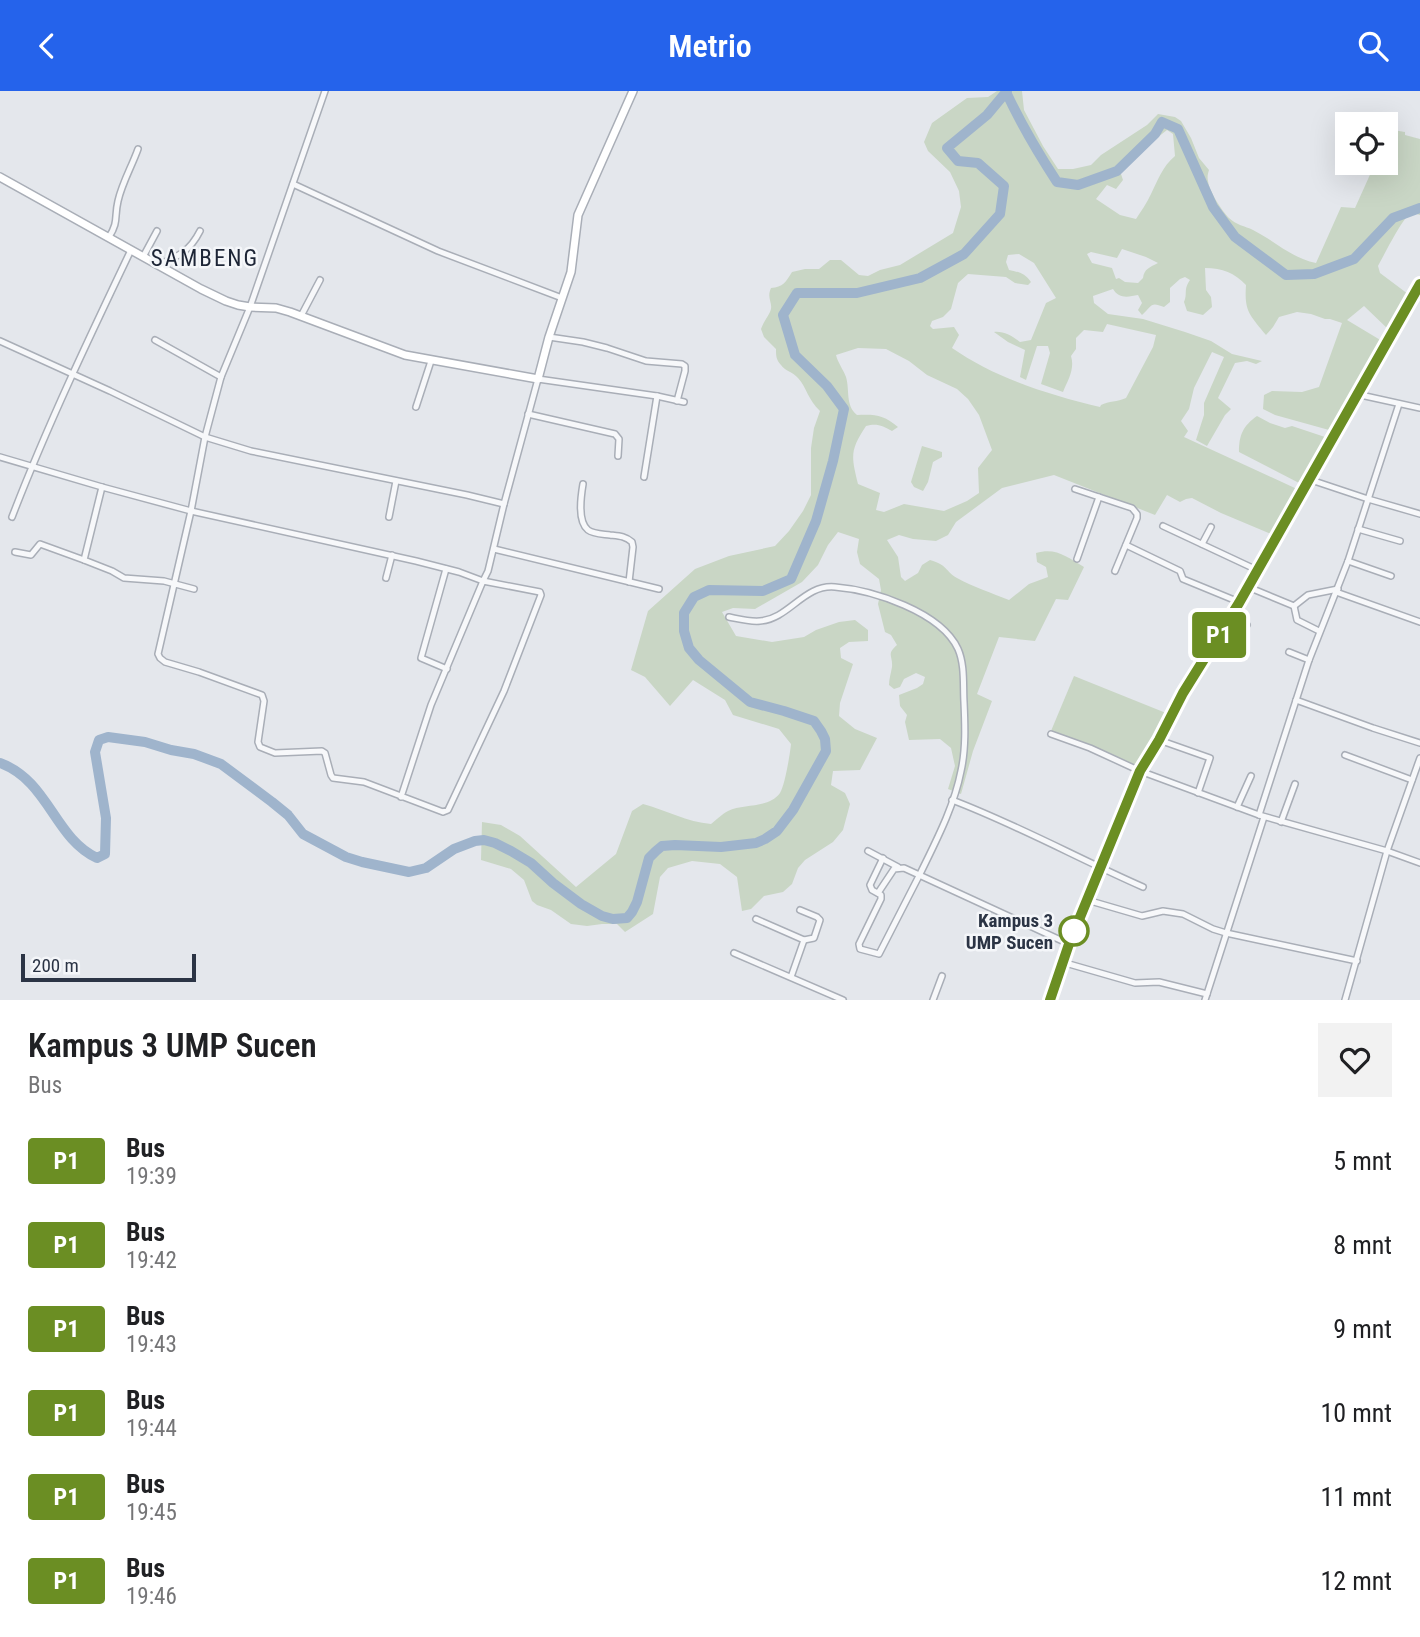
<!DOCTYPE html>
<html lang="id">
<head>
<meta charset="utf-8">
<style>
  :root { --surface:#fff; --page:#f2f2f2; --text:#202124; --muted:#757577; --accent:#2563eb }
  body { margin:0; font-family:"Roboto Condensed",sans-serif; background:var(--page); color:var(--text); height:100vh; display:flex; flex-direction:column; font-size:26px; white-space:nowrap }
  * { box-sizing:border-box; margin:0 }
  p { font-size:23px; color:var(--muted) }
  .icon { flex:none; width:38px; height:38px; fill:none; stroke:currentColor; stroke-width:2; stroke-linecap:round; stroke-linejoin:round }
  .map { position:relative; height:909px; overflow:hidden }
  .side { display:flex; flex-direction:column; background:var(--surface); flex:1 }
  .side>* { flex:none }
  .badge { padding:0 14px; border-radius:5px; font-size:24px; line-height:46px }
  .tools { position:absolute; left:1335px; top:21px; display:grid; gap:14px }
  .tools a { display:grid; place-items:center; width:63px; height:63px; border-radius:0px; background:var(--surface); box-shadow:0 7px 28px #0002; font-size:35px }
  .scale { position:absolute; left:21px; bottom:18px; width:175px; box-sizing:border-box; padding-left:7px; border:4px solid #2b3445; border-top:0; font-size:19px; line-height:24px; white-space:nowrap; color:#2b3445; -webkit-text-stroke:5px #f4f6f9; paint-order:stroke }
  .map>.badge { position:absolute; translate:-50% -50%; box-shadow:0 0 0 4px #fff }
  .round { display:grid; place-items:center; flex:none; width:74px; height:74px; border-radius:0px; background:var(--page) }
  .overview { display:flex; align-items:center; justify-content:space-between; height:119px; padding:0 28px }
  h1 { font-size:33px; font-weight:600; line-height:52px }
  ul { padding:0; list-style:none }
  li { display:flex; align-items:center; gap:21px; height:84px; padding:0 28px }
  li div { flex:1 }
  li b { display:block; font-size:26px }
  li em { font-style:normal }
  li .badge { min-width:77px; font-weight:700; text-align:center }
  header { display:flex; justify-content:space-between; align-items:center; height:91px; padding:0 28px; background:var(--accent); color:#fff; font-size:32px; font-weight:600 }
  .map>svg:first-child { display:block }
  .green { fill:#c9d6c5; fill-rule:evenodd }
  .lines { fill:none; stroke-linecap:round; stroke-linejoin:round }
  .river { stroke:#9fb4cc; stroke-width:10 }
  .street-casing { stroke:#a9aeb7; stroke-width:8 }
  .secondary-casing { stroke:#a9aeb7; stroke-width:10 }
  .primary-casing { stroke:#a3abb8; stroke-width:10 }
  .street { stroke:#f7f8fa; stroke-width:5 }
  .secondary { stroke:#fff; stroke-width:7 }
  .primary { stroke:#fff; stroke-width:8 }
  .line-casing { stroke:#fff; stroke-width:16 }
  .line { stroke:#6b8e23; stroke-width:10 }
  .stop-dot { fill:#fff; stroke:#6b8e23; stroke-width:3.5 }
  .labels { text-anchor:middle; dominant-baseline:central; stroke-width:5; stroke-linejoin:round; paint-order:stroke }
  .stop-label { font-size:19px; font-weight:bold; fill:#2b3445; stroke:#f4f6f9; text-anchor:end }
  .quarter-label { font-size:23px; letter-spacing:2px; fill:#1d2536; stroke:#f4f6f9 }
</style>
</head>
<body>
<header><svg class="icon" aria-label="back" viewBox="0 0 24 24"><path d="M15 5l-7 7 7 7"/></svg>Metrio<svg class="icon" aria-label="search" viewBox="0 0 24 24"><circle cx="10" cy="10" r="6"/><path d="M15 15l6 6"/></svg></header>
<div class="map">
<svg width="1420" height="909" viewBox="0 0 1420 909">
  <rect width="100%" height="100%" fill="#e4e7ec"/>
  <g class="green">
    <path d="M997,0H1022L1024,19L1043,55L1058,78H1073L1091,74L1101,64L1147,34L1158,23L1175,26L1181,30L1191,47L1199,67L1209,79C1208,82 1207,86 1208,90C1209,100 1222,120 1229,127C1236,134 1245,135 1253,139C1275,150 1291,167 1316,172L1341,116L1355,117L1373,77L1356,72H1386V42L1391,41L1393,39L1405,41V44L1420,48V124C1416,123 1413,122 1409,124C1402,128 1383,166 1378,175L1380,182L1408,203L1389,239L1364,215L1347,229L1382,250L1329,339L1275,324L1263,318L1264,304L1272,300L1302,301L1319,296L1342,232L1330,228H1325L1311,223L1297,221L1279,226L1273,236L1266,244C1250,224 1244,221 1246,194C1234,182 1223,177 1205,177L1206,199L1211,206L1212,216L1203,224L1187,220L1184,211C1188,202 1183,199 1190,189L1185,186L1180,188L1170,197V211L1164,216C1150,210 1152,215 1142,224L1138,219L1142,212L1138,204C1128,206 1119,208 1113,198L1093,205L1094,212L1108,223L1143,228L1185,241L1211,250L1232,263L1262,270L1256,273L1247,270L1235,272L1218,307L1231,318L1225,324L1207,355L1196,349L1204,324V312L1224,266L1212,261L1194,297L1189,318L1181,330L1188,340L1184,346L1297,398L1271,443L1221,422L1192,407L1186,408L1180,411L1167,404L1155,424L1054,384L1002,397L956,431L948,444L936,450L913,448L899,444L887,449L898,466L901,486L905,490L918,482L922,474L930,469C948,474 945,480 957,487C973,496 992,502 1009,509L1029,493L1048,486L1046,476L1037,471L1036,462C1056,456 1067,466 1084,476L1068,509L1056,508L1035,550L999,546L977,603L992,610L973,660L961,703L948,698L955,675L951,657L940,648L909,649L905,631L907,624L900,615L899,604L917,597L923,593L925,586L916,582L904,588L900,596L894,598L889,594C889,588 891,582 892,576C893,564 886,564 897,554L891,544L885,541L878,513L881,499L879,488L860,473L857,461L859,448L838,441L828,454L818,474L802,491L755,518L733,517L722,521L736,545L772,551L804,546L816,539L839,531L855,529L868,539V550L849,551L840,557L841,567L853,573L840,612L839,625L855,638L877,647L860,679L833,680L831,694L845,702L850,713L843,739L833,751L805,769L798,777L792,793L783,801L764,805L751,818L742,820L737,786L720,773L692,770L668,777L660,786L653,823L625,841L617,833H602L587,835L571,833L551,819L537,814L532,810L524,789L511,778L481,769L482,731L501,734L520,745L576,796L616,763L632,720L643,713C666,719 687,731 711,733C716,729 722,723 728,720C744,712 768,718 780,702C785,694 790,663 791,653L779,638L733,624L725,609L693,589L670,615L645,586L631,579L648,520L695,478L729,465L775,455L789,440L803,420L811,404V357L814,337L820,320C808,309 807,297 798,287C793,281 785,280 781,274C776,269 776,264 776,258L764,246L761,238C763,232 767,227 770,221C774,212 766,208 771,197C783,196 786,191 792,181L805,178H819L830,169H841L859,184L868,185L880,179L900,174L953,142L961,116L959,100L950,81L928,60L924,51L932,32L967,7L988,6ZM1167,39L1173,43L1175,65C1162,76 1158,89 1151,103C1147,112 1141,120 1136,128L1120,124L1096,108L1107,94L1116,98L1123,89L1120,80L1138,62ZM1122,158L1146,166L1158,172C1150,176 1144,178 1143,187L1138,192L1125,191L1119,187L1116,188L1112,177L1092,172L1087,163L1091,161L1117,167ZM1019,163L1034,172L1056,207L1046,212L1031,249L1020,251C1012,245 1004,240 994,241L1008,251L1025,259L1020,286L1026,289L1037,255H1048L1050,262L1041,293L1063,301C1068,289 1075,278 1071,265L1076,258V247L1084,239L1103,241L1107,233L1156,244L1153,256L1126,307C1117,311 1109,310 1101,314L1100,316C1049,304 995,287 952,257L959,244L954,236L933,238L930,235L932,230L943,226L951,218L958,192L968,183L1006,186L1015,192L1028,194L1031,191C1025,182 1018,181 1009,179L1006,171L1008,164ZM858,257L886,258L909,270L927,284L957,298L968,308L979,324L992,359L978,377L979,402L967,410L944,420L904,413L884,421L876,419L880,402L858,393C851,365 850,359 866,335C877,332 883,335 892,340L898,336C884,324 875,323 857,324C845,314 850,299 846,286C843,278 838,272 836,264Z"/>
    <path d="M1257,325L1270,332L1285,337L1292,335L1325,346L1301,393L1239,361C1239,344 1243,335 1257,325Z"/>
    <path d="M922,355L942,361V366L933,371L928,391L923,400L914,396L911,391Z"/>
    <path d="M1074,585L1166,622L1138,677L1051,640Z"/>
  </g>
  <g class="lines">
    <g class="river">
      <path d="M1006,1C1021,33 1038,62 1057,91L1078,94L1117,80L1155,43L1162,31L1178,38L1213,116L1235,146L1286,184L1314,183L1354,168L1393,127L1420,117"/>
      <path d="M0,672C49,690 54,747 97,767L105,763L106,727L95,661L99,649L108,646L145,651L171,659L194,663L221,673L272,711L288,724L303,743L346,766L362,771L409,781L426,777L454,758L475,750L484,749L495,752L511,760L531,772L553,792L581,813L602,825L613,828L627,827L632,821L637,811L649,767L656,760L662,755L675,754L721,756L756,752L765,748L777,740L793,719L826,660L825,648L821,640L814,630L784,620L750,611L699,569L689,557L684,540V522L694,506L709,499L763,500L791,488L816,430L833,370L844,318L827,295L795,264L783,224L797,202H857L920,187L964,163L1000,123L1004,95L978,72L958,70L947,57L987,24L1007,0"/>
    </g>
    <defs>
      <g id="street">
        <path d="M325,0L250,216L221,286L205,346L191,420L158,563L160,567L165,571L199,581L262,604L264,610L258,651L260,656L275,662L322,660L325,662L331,684L333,687L364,691L443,721L448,719L504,600L541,504L540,501L483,490L431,614L401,706"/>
        <path d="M293,93L438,160L562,207"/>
        <path d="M109,146C119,130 114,127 118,110C122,92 132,75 138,58"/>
        <path d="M143,166L157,140"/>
        <path d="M158,174C179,165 190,160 200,140"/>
        <path d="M301,225L320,189"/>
        <path d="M549,246L583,251L607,257L646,270L682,273L685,275V280L677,310"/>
        <path d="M155,249L221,286"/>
        <path d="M0,250L110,300L205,346L251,360L467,404L504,413"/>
        <path d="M1356,303L1420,317"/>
        <path d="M416,316L431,270"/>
        <path d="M528,323L615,343L619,348L618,365"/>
        <path d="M0,366L102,396L191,420L416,470L459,481L483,490L488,480L504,413L538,288L657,305L684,311"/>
        <path d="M644,386L657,305"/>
        <path d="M1308,388L1368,408L1420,423"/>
        <path d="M583,393C581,405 577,430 588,439C593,443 603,443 610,444C619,445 625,445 632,451L633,456L629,491"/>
        <path d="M102,396L84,469L112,480L124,487L164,490L194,498"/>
        <path d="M1075,398L1132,417L1137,423V427L1115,480"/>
        <path d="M12,426C47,335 89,247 131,159"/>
        <path d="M389,426L396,390"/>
        <path d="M1163,435L1257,479"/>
        <path d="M1358,438L1400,450"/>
        <path d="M1202,453L1211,436"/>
        <path d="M1126,454L1180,480L1183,488L1239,511"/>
        <path d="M494,458L659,498"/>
        <path d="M15,461L31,464L40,453L84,469"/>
        <path d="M1077,468L1099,406"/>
        <path d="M1348,470L1391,485"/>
        <path d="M446,478L421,567L447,578"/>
        <path d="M386,487L392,464"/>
        <path d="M1248,496L1294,515L1308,504L1338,498"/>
        <path d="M1336,501L1420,531"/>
        <path d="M1294,515L1297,529L1319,540"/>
        <path d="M729,526C739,528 750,531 760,530C789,528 804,493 835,496C873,499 941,521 958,558C965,574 963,594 964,611C965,633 966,658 961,680C954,716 936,750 920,783C906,810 893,836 879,863L860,858L859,853L881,808V804L872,799L870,794L883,767"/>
        <path d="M1230,526L1247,534"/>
        <path d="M1289,561L1309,569"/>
        <path d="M1296,609L1373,637L1420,652"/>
        <path d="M1051,643L1090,657L1140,680L1259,724L1387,760L1420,772"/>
        <path d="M1159,649L1210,667L1198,702"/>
        <path d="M1345,664L1412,689"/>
        <path d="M952,709C1018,734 1079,768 1143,796"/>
        <path d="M1237,716L1251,685"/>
        <path d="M1259,724L1309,569L1348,470L1399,313"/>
        <path d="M1281,731L1295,693"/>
        <path d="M868,760L898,776"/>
        <path d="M878,802L894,778L904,777L1069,853"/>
        <path d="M1087,809L1142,825L1163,820L1183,823L1213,838L1226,842L1357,870"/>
        <path d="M800,819L817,826L820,829L814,847L804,849"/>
        <path d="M756,828L804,849L791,886"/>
        <path d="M734,862L843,909"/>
        <path d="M1062,871L1135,892L1159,891L1207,903"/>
        <path d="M933,909L942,885"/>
        <path d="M1205,909L1264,726"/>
        <path d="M1345,909L1387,760L1420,667"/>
      </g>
      <path id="secondary" d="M0,86L201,198L226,210L238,214L250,216L276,217L290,221L405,264L538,288L549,246L571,181L578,124L633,0"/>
      <path id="primary" d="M1050,909L1069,853L1140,680L1159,649L1183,602L1239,511L1420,193"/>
    </defs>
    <use href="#street" class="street-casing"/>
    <use href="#secondary" class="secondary-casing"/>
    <use href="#primary" class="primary-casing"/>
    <use href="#street" class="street"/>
    <use href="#secondary" class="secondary"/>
    <use href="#primary" class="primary"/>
  </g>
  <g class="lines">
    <defs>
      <path id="line" d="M1050,909L1069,853L1140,680L1159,649L1183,602L1239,512L1420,193"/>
    </defs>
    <use href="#line" class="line-casing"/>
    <use href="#line" class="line"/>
  </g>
  <circle class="stop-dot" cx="1074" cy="840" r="14"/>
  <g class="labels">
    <g class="stop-label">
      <text x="1053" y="829">Kampus 3<tspan x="1053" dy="22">UMP Sucen</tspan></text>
    </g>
    <g class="quarter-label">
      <text x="205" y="167">SAMBENG</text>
    </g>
  </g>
</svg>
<div class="tools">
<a><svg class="icon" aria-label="locate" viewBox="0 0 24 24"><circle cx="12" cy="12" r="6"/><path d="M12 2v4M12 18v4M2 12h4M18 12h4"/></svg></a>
</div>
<div class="scale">200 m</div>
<b class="badge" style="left:1219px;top:544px;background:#6b8e23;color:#fff">P1</b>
</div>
<section class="side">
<div class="overview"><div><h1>Kampus 3 UMP Sucen</h1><p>Bus</p></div><a class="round"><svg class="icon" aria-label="heart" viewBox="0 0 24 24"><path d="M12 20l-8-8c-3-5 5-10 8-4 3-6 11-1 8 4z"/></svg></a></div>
<ul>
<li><span class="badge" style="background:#6b8e23;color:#fff">P1</span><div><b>Bus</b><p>19:39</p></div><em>5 mnt</em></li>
<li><span class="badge" style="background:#6b8e23;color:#fff">P1</span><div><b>Bus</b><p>19:42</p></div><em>8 mnt</em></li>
<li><span class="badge" style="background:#6b8e23;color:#fff">P1</span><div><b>Bus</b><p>19:43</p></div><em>9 mnt</em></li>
<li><span class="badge" style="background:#6b8e23;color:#fff">P1</span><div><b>Bus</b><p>19:44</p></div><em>10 mnt</em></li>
<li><span class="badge" style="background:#6b8e23;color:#fff">P1</span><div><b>Bus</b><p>19:45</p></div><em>11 mnt</em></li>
<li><span class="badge" style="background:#6b8e23;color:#fff">P1</span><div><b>Bus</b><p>19:46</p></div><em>12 mnt</em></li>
</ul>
</section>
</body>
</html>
